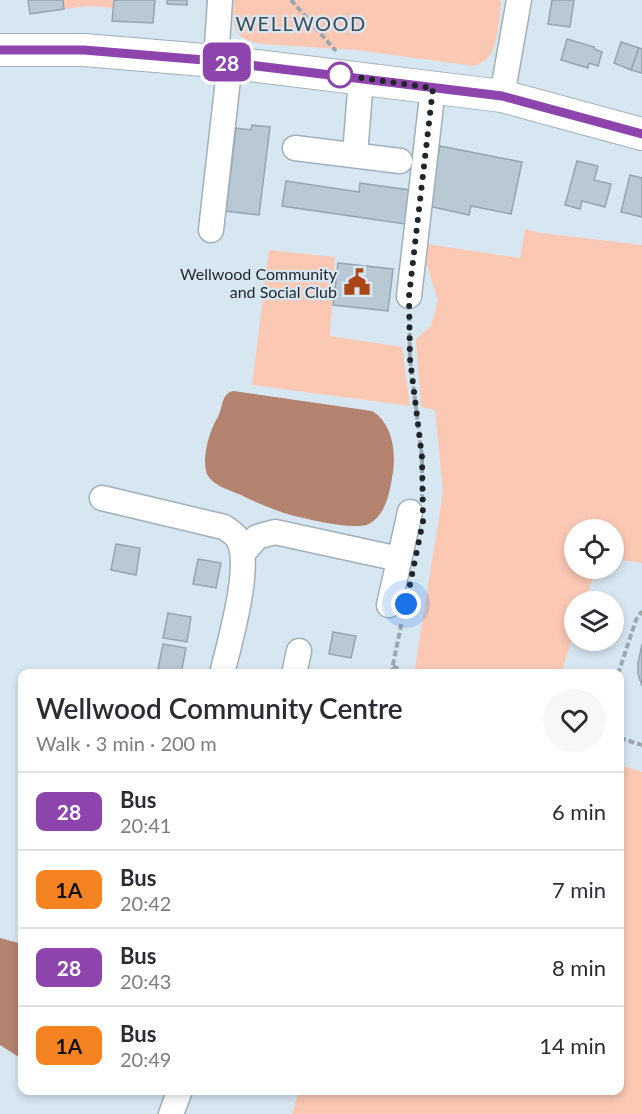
<!DOCTYPE html>
<html lang="en">
<head>
<meta charset="utf-8">
<style>
  :root { --surface:#fff; --page:#f7f7f7; --text:#2b2b33; --muted:#7c7c81; --line:#e1e1e2 }
  body { margin:0; font-family:Lato,sans-serif; background:var(--page); color:var(--text); height:100vh; display:flex; flex-direction:column; font-size:22px; white-space:nowrap }
  * { box-sizing:border-box; margin:0 }
  p { font-size:20px; color:var(--muted) }
  .icon { flex:none; width:33px; height:33px; fill:none; stroke:currentColor; stroke-width:2; stroke-linecap:round; stroke-linejoin:round }
  .map { position:relative; flex:1; overflow:hidden }
  .details { position:absolute; left:18px; top:669px; width:606px; height:426px; display:flex; flex-direction:column; background:var(--surface); border-radius:12px; box-shadow:0 3px 9px #0003 }
  .details>* { flex:none }
  .badge { padding:0 12px; border-radius:9px; font-size:21px; line-height:39px }
  .tools { position:absolute; left:564px; top:519px; display:grid; gap:12px }
  .tools a { display:grid; place-items:center; width:60px; height:60px; border-radius:50%; background:var(--surface); box-shadow:0 3px 9px #0003; font-size:30px }
  .you { position:absolute; width:30px; height:30px; margin:-15px; border:4px solid #fff; border-radius:50%; background:#1a73e8; box-shadow:0 0 0 9px #1a73e833 }
  .map>.badge { position:absolute; translate:-50% -50%; box-shadow:0 0 0 3px #fff }
  .round { display:grid; place-items:center; flex:none; width:63px; height:63px; border-radius:32px; background:var(--page) }
  .head { display:flex; align-items:center; justify-content:space-between; height:102px; padding:0 18px }
  h1 { font-size:28px; font-weight:600; line-height:45px }
  ul { padding:0; list-style:none }
  li { display:flex; align-items:center; gap:18px; height:78px; padding:0 18px; border-top:2px solid var(--line) }
  li div { flex:1 }
  li b { display:block; font-size:22px }
  li em { font-style:normal }
  li .badge { min-width:66px; font-weight:700; text-align:center }
  .map>svg:first-child { display:block }
  .green { fill:#fbc8b4 }
  .water { fill:#b38370 }
  .building { fill:#b9c9d3; stroke:#95a4ae; stroke-width:1.5 }
  .lines { fill:none; stroke-linecap:round; stroke-linejoin:round }
  .minor-casing { stroke:#a0afb9; stroke-width:27 }
  .major-casing { stroke:#a0afb9; stroke-width:34 }
  .path { stroke:#9aa7af; stroke-width:4; stroke-dasharray:6 3; stroke-linecap:butt }
  .minor { stroke:#fff; stroke-width:24 }
  .major { stroke:#fff; stroke-width:32 }
  .line-casing { stroke:#fff; stroke-width:14 }
  .line { stroke:#8e44ad; stroke-width:9 }
  .walk { stroke:#1f2529; stroke-width:6; stroke-dasharray:0 10.8 }
  .stop-dot { fill:#fff; stroke:#8e44ad; stroke-width:3 }
  .labels { text-anchor:middle; dominant-baseline:central; stroke-width:4.5; stroke-linejoin:round; paint-order:stroke }
  .poi-label { font-size:16px; fill:#1f2529; stroke:#d7e7f2; text-anchor:end }
  .quarter-label { font-size:20px; letter-spacing:1.5px; fill:#3f4c54; stroke:#d7e7f2 }
</style>
</head>
<body>
<div class="map">
<svg width="642" height="1114" viewBox="0 0 642 1114">
  <rect width="100%" height="100%" fill="#d7e7f2"/>
  <g class="green">
    <path d="M63,0H114L113,8L89,6L64,9Z"/>
    <path d="M234,0H500L501,3C499,18 498,49 487,59C483,62 478,64 474,66L356,50L261,44C232,39 232,26 234,0Z"/>
    <path d="M525,229L542,233L642,245V563L614,559V530H574V568L596,569L585,601L574,602V633L561,673L414,674L443,492L435,410L421,407L416,339L431,326L438,300L420,243L520,258Z"/>
    <path d="M269,250L335,257L330,336L402,347L410,406L252,385Z"/>
    <path d="M620,765L642,772V1114H292L299,1091L620,1090Z"/>
  </g>
  <g class="water">
    <path d="M233,391L372,411C392,423 396,450 393,472C390,490 387,514 369,524C354,531 301,518 284,513C269,508 255,502 241,495C230,490 213,486 207,474C201,459 210,429 218,417C223,407 221,394 233,391Z"/>
    <path d="M0,938L22,944V1059L0,1045Z"/>
  </g>
  <g class="building">
    <path d="M28,0H63L64,9L30,14Z"/>
    <path d="M114,0H155L153,23L112,21Z"/>
    <path d="M167,0H187V5L167,4Z"/>
    <path d="M552,0H574L570,27L548,24Z"/>
    <path d="M567,39L594,47V49L602,52L598,66L589,63L588,68L561,60Z"/>
    <path d="M621,42L639,48L631,70L614,63Z"/>
    <path d="M639,48L642,49V73L631,70Z"/>
    <path d="M252,125L270,127L259,215L226,211L236,128L251,130Z"/>
    <path d="M440,146L522,162L511,214L471,206L469,215L428,206Z"/>
    <path d="M577,161L598,166L594,180L611,184L605,207L582,201L580,209L565,205Z"/>
    <path d="M630,175L642,178V217L621,212Z"/>
    <path d="M286,181L359,192L360,183L410,190L405,224L282,206Z"/>
    <path d="M338,263L393,269L388,311L333,305Z"/>
    <path d="M116,544L140,548L136,575L111,570Z"/>
    <path d="M198,559L221,563L216,588L193,584Z"/>
    <path d="M168,613L191,617L187,642L163,638Z"/>
    <path d="M333,632L356,636L351,658L329,654Z"/>
    <path d="M163,644L186,648L181,674L158,669Z"/>
    <path d="M642,644V686L638,674V663Z"/>
  </g>
  <g class="lines">
    <defs>
      <g id="minor">
        <path d="M216,61L220,0"/>
        <path d="M502,96L519,0"/>
        <path d="M295,148L400,161"/>
        <path d="M355,155L361,78"/>
        <path d="M211,230L230,62"/>
        <path d="M409,296L433,88"/>
        <path d="M102,498L224,527C228,530 235,534 238,539C253,564 229,644 222,674"/>
        <path d="M243,553L257,537L275,532L399,559"/>
        <path d="M389,605L410,512"/>
        <path d="M294,674L299,651"/>
        <path d="M171,1114L180,1090"/>
      </g>
      <path id="major" d="M0,50H84L216,61L502,96L642,134"/>
    </defs>
    <use href="#minor" class="minor-casing"/>
    <use href="#major" class="major-casing"/>
    <g class="path">
      <path d="M291,0L336,51"/>
      <path d="M409,315L410,359L422,457V496"/>
      <path d="M393,666L407,674"/>
      <path d="M391,674L402,621"/>
      <path d="M618,674L636,620L642,611"/>
      <path d="M620,738L642,745"/>
    </g>
    <use href="#minor" class="minor"/>
    <use href="#major" class="major"/>
  </g>
  <g class="lines">
    <defs>
      <path id="line" d="M0,50H84L216,61L502,96L642,134"/>
    </defs>
    <use href="#line" class="line-casing"/>
    <use href="#line" class="line"/>
    <path class="walk" d="M340,75L433,88L409,296L410,359L422,457L423,521L406,604"/>
  </g>
  <defs>
    <symbol id="civic-bare" viewBox="-9 -9 18 18"><path d="M-.6-6.5H3V-4.5H.6V-3L4-1V1h2V6H-6V1h2V-1L-.6-3ZM-1.2 2.5V6h2.4V2.5Z" fill="#aa4615" stroke="#d7e7f2" stroke-width="2.5" paint-order="stroke"/></symbol>
  </defs>
  <g fill-rule="evenodd">
    <use href="#civic-bare" x="338" y="263" width="38" height="38"/>
  </g>
  <circle class="stop-dot" cx="340" cy="75" r="12"/>
  <g class="labels">
    <g class="poi-label">
      <text x="337" y="273">Wellwood Community<tspan x="337" dy="18">and Social Club</tspan></text>
    </g>
    <g class="quarter-label">
      <text x="301" y="23">WELLWOOD</text>
    </g>
  </g>
</svg>
<div class="tools">
<a><svg class="icon" aria-label="locate" viewBox="0 0 24 24"><circle cx="12" cy="12" r="6"/><path d="M12 2v4M12 18v4M2 12h4M18 12h4"/></svg></a>
<a><svg class="icon" aria-label="layers" viewBox="0 0 24 24"><path d="M12 4l9 5-9 5-9-5zM3 14l9 5 9-5"/></svg></a>
</div>
<div class="you" style="left:406px;top:604px"></div>
<b class="badge" style="left:227px;top:62px;background:#8e44ad;color:#fff">28</b>
<section class="details">
<div class="head"><div><h1>Wellwood Community Centre</h1><p>Walk · 3 min · 200 m</p></div><a class="round"><svg class="icon" aria-label="heart" viewBox="0 0 24 24"><path d="M12 20l-8-8c-3-5 5-10 8-4 3-6 11-1 8 4z"/></svg></a></div>
<ul>
<li><span class="badge" style="background:#8e44ad;color:#fff">28</span><div><b>Bus</b><p>20:41</p></div><em>6 min</em></li>
<li><span class="badge" style="background:#f58220;color:#111">1A</span><div><b>Bus</b><p>20:42</p></div><em>7 min</em></li>
<li><span class="badge" style="background:#8e44ad;color:#fff">28</span><div><b>Bus</b><p>20:43</p></div><em>8 min</em></li>
<li><span class="badge" style="background:#f58220;color:#111">1A</span><div><b>Bus</b><p>20:49</p></div><em>14 min</em></li>
</ul>
</section>
</div>
</body>
</html>
